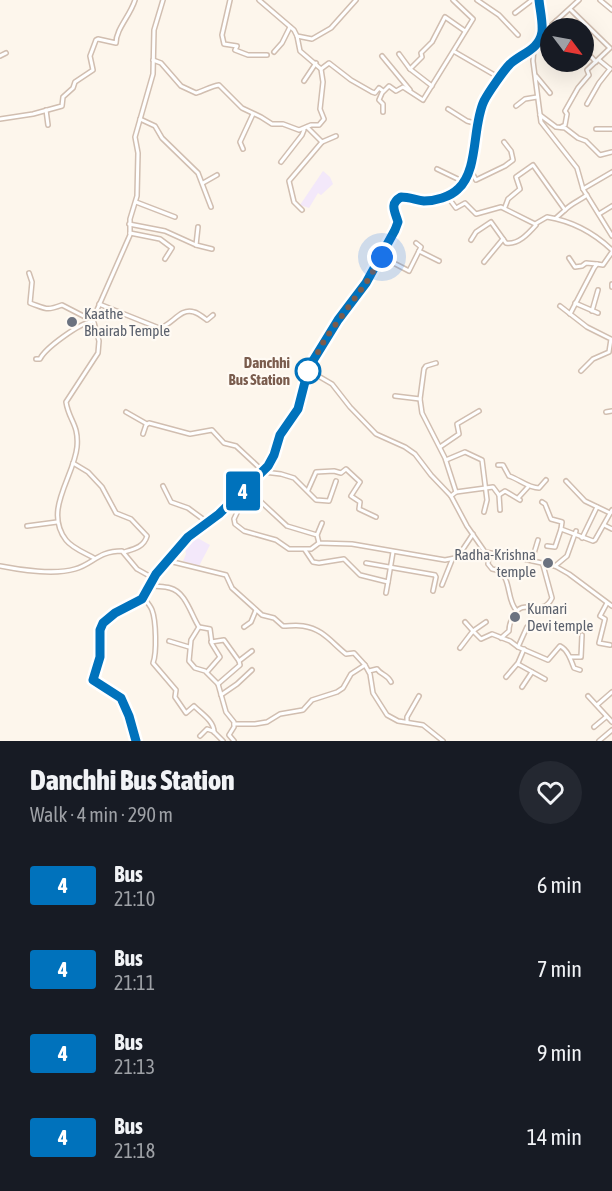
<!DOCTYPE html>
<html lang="en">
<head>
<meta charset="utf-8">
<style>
  :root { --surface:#171b24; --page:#242831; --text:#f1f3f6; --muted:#9ea1a6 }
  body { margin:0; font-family:"Asap Condensed",sans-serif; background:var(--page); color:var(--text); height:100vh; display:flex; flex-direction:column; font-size:22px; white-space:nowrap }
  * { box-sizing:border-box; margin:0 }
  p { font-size:20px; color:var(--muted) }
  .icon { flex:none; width:33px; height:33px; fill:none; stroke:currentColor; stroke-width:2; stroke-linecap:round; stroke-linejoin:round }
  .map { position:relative; height:741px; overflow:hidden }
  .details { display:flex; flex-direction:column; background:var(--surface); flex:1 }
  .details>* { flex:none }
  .badge { padding:0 12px; border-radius:4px; font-size:21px; line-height:39px }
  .needle { width:39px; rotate:122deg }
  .controls { position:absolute; left:540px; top:18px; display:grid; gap:12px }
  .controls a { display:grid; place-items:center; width:54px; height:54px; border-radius:50%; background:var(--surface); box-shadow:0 6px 24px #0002; font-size:30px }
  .you { position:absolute; width:30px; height:30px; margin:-15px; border:4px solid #fff; border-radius:50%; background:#1a73e8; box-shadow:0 0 0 9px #1a73e833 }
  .map>.badge { position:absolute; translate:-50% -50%; box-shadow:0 0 0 3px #fff }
  .round { display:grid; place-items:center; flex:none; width:63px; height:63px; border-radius:32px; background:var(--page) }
  .head { display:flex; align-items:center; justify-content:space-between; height:102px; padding:0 30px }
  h1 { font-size:28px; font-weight:800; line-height:45px }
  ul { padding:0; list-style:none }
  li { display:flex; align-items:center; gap:18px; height:84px; padding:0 30px }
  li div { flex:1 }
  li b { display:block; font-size:22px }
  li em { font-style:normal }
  li .badge { min-width:66px; font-weight:700; text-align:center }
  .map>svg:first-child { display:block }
  .education { fill:#f3e8fa }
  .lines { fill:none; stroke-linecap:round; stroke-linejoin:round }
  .minor-casing { stroke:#d1beb0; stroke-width:6 }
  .major-casing { stroke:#dad1cd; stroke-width:8 }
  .minor { stroke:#fff; stroke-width:3 }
  .major { stroke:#fbd9a5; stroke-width:4.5 }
  .line-casing { stroke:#fff; stroke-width:14 }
  .line { stroke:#0072bc; stroke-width:9 }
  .walk { stroke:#7a5c4d; stroke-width:6; stroke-dasharray:0 10.8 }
  .worship-dot { fill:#6b7280; stroke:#fffaf3; stroke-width:2 }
  .stop-dot { fill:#fff; stroke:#0072bc; stroke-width:3 }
  .labels { text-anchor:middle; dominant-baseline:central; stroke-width:4.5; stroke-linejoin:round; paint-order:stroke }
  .worship-label { font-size:15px; fill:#5b616d; stroke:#fffaf3; text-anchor:start }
  .stop-label { font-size:15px; font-weight:bold; fill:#7a5c4d; stroke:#fffaf3; text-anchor:end }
</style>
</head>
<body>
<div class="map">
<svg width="612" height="741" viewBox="0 0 612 741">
  <rect width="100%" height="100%" fill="#fdf6ec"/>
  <g class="education">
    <path d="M323,171L330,177L333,184L321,195L318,193L309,208L300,205Z"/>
    <path d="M194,536L210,545L199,566L183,561L186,554L185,548Z"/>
  </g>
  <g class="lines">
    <defs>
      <g id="minor">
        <path d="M230,0L222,35L224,44L237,46L235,50L248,55H267"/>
        <path d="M259,0L294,30L297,36L312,39L331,28L356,0"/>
        <path d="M477,0L499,15L518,35"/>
        <path d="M600,0L612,10"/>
        <path d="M515,13L532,0"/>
        <path d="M556,21L563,28"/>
        <path d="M543,33L579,0"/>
        <path d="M534,47L533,61L541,122L577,168L583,189L612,236"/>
        <path d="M584,49L596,62"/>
        <path d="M274,52L282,43L290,27"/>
        <path d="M455,52L498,77"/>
        <path d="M399,54L410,69"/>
        <path d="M0,56L6,53"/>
        <path d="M382,56L410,90"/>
        <path d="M153,60L161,63L181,86L196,93C204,91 211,86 219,85L242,108L261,117L272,124H283L299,130L311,125H319L324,119L320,109L323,82L321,69L300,51L297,36"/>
        <path d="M599,60L610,69"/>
        <path d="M321,69L329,63L351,80L372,92L375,93L379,88L383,91"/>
        <path d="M536,76L550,93"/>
        <path d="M304,81L316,63"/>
        <path d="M432,86L410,69L422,57L421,53L432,42L445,17L465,31"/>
        <path d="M587,104L599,83L610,69"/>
        <path d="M516,106L525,99L537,97"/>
        <path d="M448,109L467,121L478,124"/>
        <path d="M46,110L48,125"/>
        <path d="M383,112V104L379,100L382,93L389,86L396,91L403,87L423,100L473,19L453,0"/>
        <path d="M540,115L556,127L565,128L578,138L586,141L600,155L612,152"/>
        <path d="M0,119L33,114L62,106L63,97L73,88L75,82L93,70L90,56L96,40L98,39L116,43C116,29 130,16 135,0"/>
        <path d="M140,119L155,126L162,138L198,173L211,207"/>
        <path d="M561,127L565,125L567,114L565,111L578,88L589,75L587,70L610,48L570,9"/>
        <path d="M596,129H612"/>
        <path d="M322,142L336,136"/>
        <path d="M243,149L240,142L253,114"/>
        <path d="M281,162L302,135L304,130"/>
        <path d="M437,169L464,182"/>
        <path d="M470,169L476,180L505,166L513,160L511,151L504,142"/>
        <path d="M203,183L217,175"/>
        <path d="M583,189L612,172"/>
        <path d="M447,196L456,208L465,203L476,214L501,207L535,224L547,217C572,221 594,233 612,250"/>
        <path d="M136,202L175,217"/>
        <path d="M505,207L508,199L520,189L516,177L533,165L565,210L556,218"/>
        <path d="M302,210L294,202L289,181L322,142L307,127"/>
        <path d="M565,210C572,203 579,201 587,195"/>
        <path d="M599,214L612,206"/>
        <path d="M129,224L165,231L196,245L212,249"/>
        <path d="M130,233L160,239L172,248L165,259"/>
        <path d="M471,240L476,232L491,222L506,243C518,245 528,234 536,225"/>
        <path d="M196,245L198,227"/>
        <path d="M419,251L439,261"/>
        <path d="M382,257L409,271L421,247L416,243"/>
        <path d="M569,258L575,267L582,266L586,263L597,264"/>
        <path d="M484,262L503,239"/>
        <path d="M29,273L32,282L30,303C47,309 46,311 62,305L93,321"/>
        <path d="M612,284V287"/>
        <path d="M575,303L598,313"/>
        <path d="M99,304L159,328C172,326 180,307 194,312C198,313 203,317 207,320L213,315"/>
        <path d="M560,306L587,327L611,339L609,352L593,359L581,371"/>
        <path d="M592,311L598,290"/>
        <path d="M570,314L594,268L597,264L603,265L612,252"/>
        <path d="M36,359H40C45,348 80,323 91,322"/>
        <path d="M436,363L426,366L424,369L420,399L422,413L445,458L456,492"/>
        <path d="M308,370L332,384L350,407L376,434L405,447L415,454L431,475L451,496L467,526L485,552L515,557L555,566L569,574L612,606"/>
        <path d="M395,396L420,399"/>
        <path d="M126,412L147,424"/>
        <path d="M606,412L612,411"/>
        <path d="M143,434L146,425L149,423L190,434L212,430L224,443L236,446L264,472L281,474L294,478L316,500L329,501L336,481"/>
        <path d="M440,447L459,434L457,424L479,411"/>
        <path d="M446,460L465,452L482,460L487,500L484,512"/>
        <path d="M73,463L88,472L102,487L116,513L131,519L147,536C144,547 134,549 124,552"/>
        <path d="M498,465H503L509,476C519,479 528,488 539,488L546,480"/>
        <path d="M566,481L585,501L610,513"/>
        <path d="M163,486L171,502L188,508L207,522"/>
        <path d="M246,488L287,526L317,535L319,543L352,544L445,560L485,552"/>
        <path d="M308,490L316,472L334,471L341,473L346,469L360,482L351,496L360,502L359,509L376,517"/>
        <path d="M241,493L244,498L234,519L235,524L244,531L276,540L289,549H311L319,543"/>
        <path d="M499,495L500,510"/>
        <path d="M451,496L456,492L493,487L499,495L505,491L520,500"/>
        <path d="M518,498L528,487"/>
        <path d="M542,502L545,504L551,519L562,522L561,529L593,541L595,540L612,510"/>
        <path d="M604,525L612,529"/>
        <path d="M27,526L57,522"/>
        <path d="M317,535L322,523"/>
        <path d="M582,538L597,507"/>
        <path d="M547,546L555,547L561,529"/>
        <path d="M305,550L313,562L319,563L344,559L360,575L388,582L393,552"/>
        <path d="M461,552L473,534"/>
        <path d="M489,553L488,564L492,569C513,572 505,597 516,610"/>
        <path d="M94,558C85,553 72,548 66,540C43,510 74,477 77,447C79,424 69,421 66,402L98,353L99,341L93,319L130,235V219L137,196L138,153L135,137L153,74L154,30L163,0"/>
        <path d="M532,560L538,540"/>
        <path d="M169,561L226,575L232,588L262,615L274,618L283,626C290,626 296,625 303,626C323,629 331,642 346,654L354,653L365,665"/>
        <path d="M366,563L435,575L436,577L433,591"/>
        <path d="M0,566C20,570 55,575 75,569C93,564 98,551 122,551L137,569L153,578"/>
        <path d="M555,566L567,556L576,531"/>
        <path d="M149,585C156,587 163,586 170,588C186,592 191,615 199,627L191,640L189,661L195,668L205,671L218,684L226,712L234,722V727L229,735L234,741"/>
        <path d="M442,585L452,560"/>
        <path d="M386,593L388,582"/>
        <path d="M143,597C146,601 150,605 152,610C156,620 157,653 153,663L176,690L175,697L186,713L194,706C202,714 214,721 214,732"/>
        <path d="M607,603L600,616L605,619L599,643L610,645"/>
        <path d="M465,622L473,631"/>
        <path d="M199,627L210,629L212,644L220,657L207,672"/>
        <path d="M244,627L251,622L256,610"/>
        <path d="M473,631L486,622"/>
        <path d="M501,638L509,631C509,625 510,622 513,617C523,595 542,619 552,598L543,565"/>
        <path d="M169,641L189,647"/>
        <path d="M211,642L224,640L239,661"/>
        <path d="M518,647L527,627"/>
        <path d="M460,648L473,631L481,639L492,634L510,641L518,647L548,660L560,646C568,650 571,660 574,668L580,670"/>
        <path d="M570,657H581L582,635"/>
        <path d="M518,664L545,679"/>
        <path d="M369,671L377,669C381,675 387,674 391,682"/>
        <path d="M506,677L518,663L524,649"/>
        <path d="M218,684L240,665L239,661L252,651"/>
        <path d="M522,687L532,672"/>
        <path d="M221,695L237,684L252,670"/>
        <path d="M588,696L612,722"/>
        <path d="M597,705L612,692"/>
        <path d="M407,722V717L419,696"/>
        <path d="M234,724H255L267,722L280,714L303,710L312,700L337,692L343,688L351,674L365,665L370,674L373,693L387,715L398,721L423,725L443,741"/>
        <path d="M594,727L606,717"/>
        <path d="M200,736L207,729L213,731L223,741"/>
        <path d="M599,741L612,730"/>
      </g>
      <path id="major" d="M136,741L129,716L121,698L93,680L100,657V630L103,623L115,613L142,599L156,574L188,537L219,514L268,467L274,455L280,435L298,409L308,370L314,359L338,320L366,283L395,230C401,215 390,213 395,201C406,193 413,201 425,201C436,201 451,197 459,188C480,168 472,126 484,101C488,92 504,69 510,63C521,54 536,51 541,36C544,26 540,11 539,0"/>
    </defs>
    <use href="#minor" class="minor-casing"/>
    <use href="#major" class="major-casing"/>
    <use href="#minor" class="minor"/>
    <use href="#major" class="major"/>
  </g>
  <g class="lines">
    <defs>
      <path id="line" d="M136,741L129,716L121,698L93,680L100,657V630L103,623L115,613L142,599L156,574L188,537L219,514L268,466L274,455L280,435L298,409L308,370L314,359L338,320L366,283L395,230L398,222C395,211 389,204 401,197C409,197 416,200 424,201C435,201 450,197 458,189C479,170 472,126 484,101C488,93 504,70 510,64C522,53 539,50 542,32C543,22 540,10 539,0"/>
    </defs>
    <use href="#line" class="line-casing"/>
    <use href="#line" class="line"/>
    <path class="walk" d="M308,371L325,339L366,283L382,257"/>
  </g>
  <g class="worship-dot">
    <circle cx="72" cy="322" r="6"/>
    <circle cx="548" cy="563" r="6"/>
    <circle cx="515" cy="617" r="6"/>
  </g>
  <circle class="stop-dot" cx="308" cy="371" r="12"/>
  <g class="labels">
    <g class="worship-label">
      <text x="84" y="313">Kaathe<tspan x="84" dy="17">Bhairab Temple</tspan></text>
      <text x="536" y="554" text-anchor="end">Radha-Krishna<tspan x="536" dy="17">temple</tspan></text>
      <text x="527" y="608">Kumari<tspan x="527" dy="17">Devi temple</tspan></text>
    </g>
    <g class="stop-label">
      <text x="290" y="362">Danchhi<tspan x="290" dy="17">Bus Station</tspan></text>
    </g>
  </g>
</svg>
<div class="controls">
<a><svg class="needle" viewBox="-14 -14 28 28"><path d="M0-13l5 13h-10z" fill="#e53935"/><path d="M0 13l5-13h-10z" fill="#9ea1a6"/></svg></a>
</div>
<div class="you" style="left:382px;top:257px"></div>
<b class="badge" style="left:243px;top:491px;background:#0072bc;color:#fff">4</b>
</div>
<section class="details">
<div class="head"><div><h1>Danchhi Bus Station</h1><p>Walk · 4 min · 290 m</p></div><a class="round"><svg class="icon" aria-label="heart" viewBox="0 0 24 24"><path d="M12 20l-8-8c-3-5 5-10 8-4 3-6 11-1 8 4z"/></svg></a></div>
<ul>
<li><span class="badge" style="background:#0072bc;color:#fff">4</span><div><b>Bus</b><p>21:10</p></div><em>6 min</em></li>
<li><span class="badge" style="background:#0072bc;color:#fff">4</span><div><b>Bus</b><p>21:11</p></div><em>7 min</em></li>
<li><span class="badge" style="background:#0072bc;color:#fff">4</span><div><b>Bus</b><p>21:13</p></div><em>9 min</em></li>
<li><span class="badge" style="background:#0072bc;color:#fff">4</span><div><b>Bus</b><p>21:18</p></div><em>14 min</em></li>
</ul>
</section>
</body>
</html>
